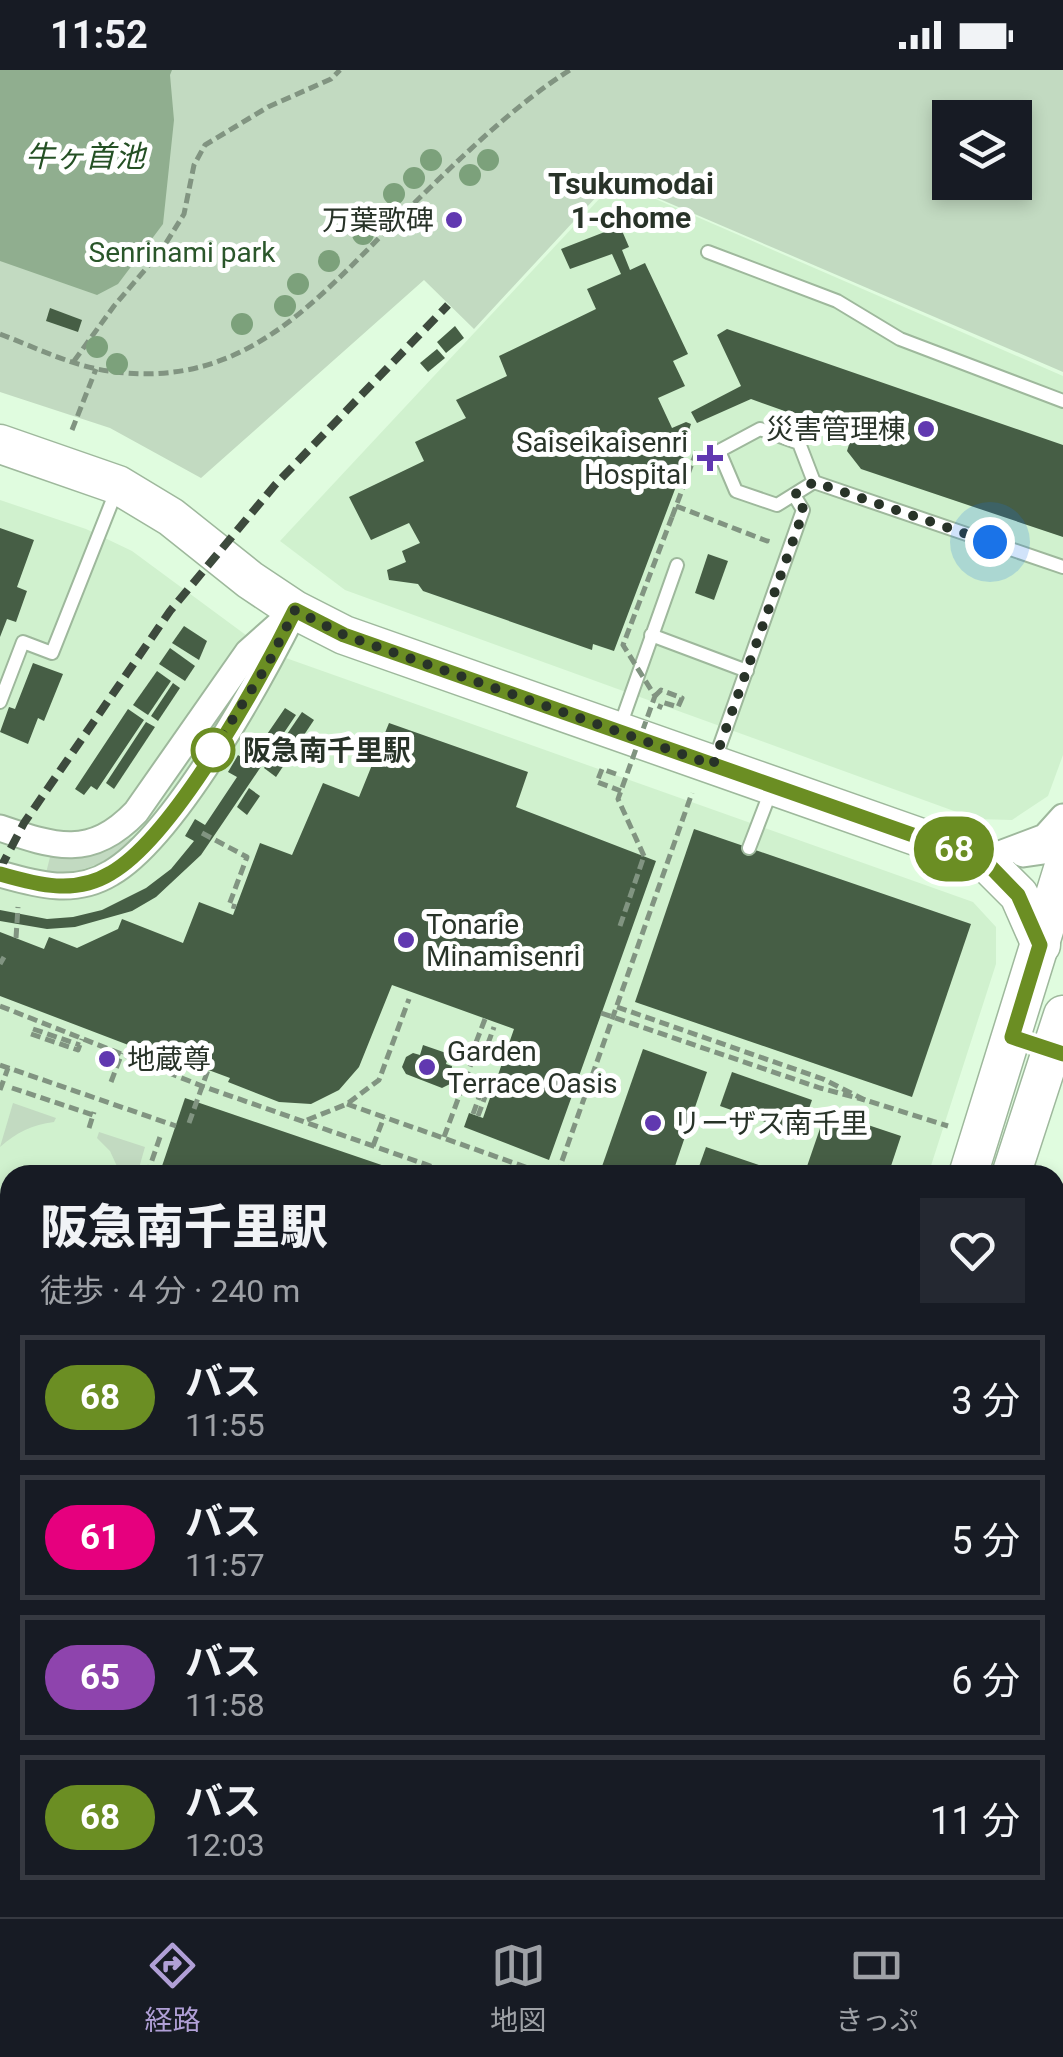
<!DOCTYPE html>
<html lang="ja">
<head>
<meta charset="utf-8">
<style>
  :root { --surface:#171b24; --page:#242831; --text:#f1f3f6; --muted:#9ea1a6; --line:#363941; --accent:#b09fd6 }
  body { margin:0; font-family:Roboto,"Noto Sans JP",sans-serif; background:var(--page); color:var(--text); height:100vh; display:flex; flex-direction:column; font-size:38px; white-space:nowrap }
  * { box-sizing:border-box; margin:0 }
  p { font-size:32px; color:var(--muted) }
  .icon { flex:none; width:55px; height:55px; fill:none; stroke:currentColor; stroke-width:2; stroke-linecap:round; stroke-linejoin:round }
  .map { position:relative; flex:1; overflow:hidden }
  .panel { position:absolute; left:0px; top:1095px; width:1065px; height:752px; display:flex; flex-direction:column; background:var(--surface); border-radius:30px 30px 0 0; box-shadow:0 5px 15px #0003 }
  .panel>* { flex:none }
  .badge { padding:0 20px; border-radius:32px; font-size:35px; line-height:65px }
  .controls { position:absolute; left:932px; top:30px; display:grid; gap:20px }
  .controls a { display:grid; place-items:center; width:100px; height:100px; border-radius:0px; background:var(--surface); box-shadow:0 5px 15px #0003; font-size:50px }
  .you { position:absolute; width:50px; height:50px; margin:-25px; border:8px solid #fff; border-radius:50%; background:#1a73e8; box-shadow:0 0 0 15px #1a73e833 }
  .map>.badge { position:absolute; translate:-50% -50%; box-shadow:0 0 0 5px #fff }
  .round { display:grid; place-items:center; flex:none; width:105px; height:105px; border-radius:0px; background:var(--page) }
  .head { display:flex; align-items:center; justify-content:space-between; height:170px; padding:0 40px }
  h1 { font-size:48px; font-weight:800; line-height:75px }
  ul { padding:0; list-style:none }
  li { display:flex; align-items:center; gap:30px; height:125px; margin:0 20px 15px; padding:0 20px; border:5px solid var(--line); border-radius:0px }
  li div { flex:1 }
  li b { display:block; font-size:38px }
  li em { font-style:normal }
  li .badge { min-width:110px; font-weight:700; text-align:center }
  .status { display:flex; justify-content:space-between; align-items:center; height:70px; padding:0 50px; background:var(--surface); direction:ltr }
  .status svg { height:28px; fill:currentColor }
  .menu { display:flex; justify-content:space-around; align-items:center; height:140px; border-top:2px solid var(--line); background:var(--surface); font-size:28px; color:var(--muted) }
  .menu a { display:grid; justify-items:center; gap:5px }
  .menu .selected { color:var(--accent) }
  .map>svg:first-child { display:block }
  .built { fill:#d0f1ce }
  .green { fill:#c2dac1; fill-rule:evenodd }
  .water { fill:#90ae8f }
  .building { fill:#465e45 }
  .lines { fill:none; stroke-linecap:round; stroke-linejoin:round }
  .lane-casing { stroke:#9eb89c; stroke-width:16 }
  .street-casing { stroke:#9eb89c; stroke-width:29 }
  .secondary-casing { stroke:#9eb89c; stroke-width:41 }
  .path { stroke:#819481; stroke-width:5; stroke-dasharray:10 5; stroke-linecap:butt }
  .lane { stroke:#fff; stroke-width:12 }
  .street { stroke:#fff; stroke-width:25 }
  .secondary { stroke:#fff; stroke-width:38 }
  .rail { stroke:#3d4a3d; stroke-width:8; stroke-dasharray:15 8; stroke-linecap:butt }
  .path-bridge { stroke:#819481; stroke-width:5; stroke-dasharray:10 5; stroke-linecap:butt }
  .tree { fill:#7ca17b }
  .line-casing { stroke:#fff; stroke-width:22 }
  .line { stroke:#6b8e23; stroke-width:15 }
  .walk { stroke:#283328; stroke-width:10; stroke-dasharray:0 18 }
  .poi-dot { fill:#6138b0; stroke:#fff; stroke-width:4 }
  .stop-dot { fill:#fff; stroke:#6b8e23; stroke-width:5 }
  .labels { text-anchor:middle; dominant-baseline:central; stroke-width:10; stroke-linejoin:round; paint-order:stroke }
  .poi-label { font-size:28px; fill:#283328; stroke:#fff; text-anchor:start }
  .park-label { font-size:28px; fill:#2a562a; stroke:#fff }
  .stop-label { font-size:28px; font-weight:bold; fill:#283328; stroke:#fff; text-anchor:start }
  .water-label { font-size:30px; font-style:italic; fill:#245024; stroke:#fff }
  .neighbourhood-label { font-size:30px; font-weight:bold; fill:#283328; stroke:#fff }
</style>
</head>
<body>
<div class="status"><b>11:52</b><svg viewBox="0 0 49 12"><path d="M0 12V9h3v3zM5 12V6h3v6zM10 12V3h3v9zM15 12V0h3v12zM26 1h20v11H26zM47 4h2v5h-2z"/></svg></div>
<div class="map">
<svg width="1063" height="1847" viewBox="0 0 1063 1847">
  <rect width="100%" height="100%" fill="#e0fcdf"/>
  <g class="built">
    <path d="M621,114L1063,306V685L1048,726L1012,750L976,749L345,520L280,471L601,127Z"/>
    <path d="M0,430L86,459L132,481L269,582L973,832L996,857V894L928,1105H10V1197L0,1193Z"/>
  </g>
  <g class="green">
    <path d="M0,0H1063V302L620,112L599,124L474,259L424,210L201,408L110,358L0,322ZM950,48H1015V112H950Z"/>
    <path d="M136,766C111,793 82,804 46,803L50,787H87Z"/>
    <path d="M13,1033L56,1048L54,1052C32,1055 17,1062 0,1077Z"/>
    <path d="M99,1062L145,1077L137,1105H121L110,1081L97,1068Z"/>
    <path d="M0,1386L10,1390V1476L0,1473Z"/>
  </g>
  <path class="water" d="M0,0H172L170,5L174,50L163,154L118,214L97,225L0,191Z"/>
  <g class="building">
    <path d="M620,156L629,177L622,180L630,200L645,193L688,284L673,291L685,316L658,328L672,358L686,352L691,354L681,385L686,390L614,581L593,574L592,580L423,521L418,514L389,510L387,500L406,492L402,481L420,473L409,453L371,470L349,427L424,391L415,372L466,348L456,330L507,306L499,286L596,239L587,219L621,204L612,184L570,199L561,179Z"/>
    <path d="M50,238L82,250L78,262L46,251Z"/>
    <path d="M455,256L464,268L446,283L437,272Z"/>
    <path d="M727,259L1063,375V467L861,399L847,381L852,365L751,329L697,353L691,342L741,316L717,265Z"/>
    <path d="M437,279L445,288L428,302L420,293Z"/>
    <path d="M0,458L34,470L17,517L27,521L16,552L7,549L0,567Z"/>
    <path d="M708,484L728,491L714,530L695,523Z"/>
    <path d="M184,556L207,571L199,590L172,573Z"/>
    <path d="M170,578L195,596L185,611L159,594Z"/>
    <path d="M33,593L63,604L44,651L38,648L28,674L0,662L9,637L15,639Z"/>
    <path d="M157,601L171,611L148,645L133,635Z"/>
    <path d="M173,613L180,618L158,651L151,646Z"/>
    <path d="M285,638L296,645L201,785L156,827L132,841L75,857L47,859L0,851V840L47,849L73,847L102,840L146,818L171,799L194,771L185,766L195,749L205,755L237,707L228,702L238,685L248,692Z"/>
    <path d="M128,639L144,650L97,720L91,716L84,725L75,719Z"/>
    <path d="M302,642L314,650L276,707L264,698Z"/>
    <path d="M146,652L155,657L114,719L106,713Z"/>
    <path d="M389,653L528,702L516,737L656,791L549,1090L464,1057L469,1043L483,1048L514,959L392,915L359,997L339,1020L311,1034L279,1032L228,1012L230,1008L187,992L186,997L0,926V862L44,879L49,867L77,878L118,859L122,849L183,873L199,832L233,845L260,773L292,785L323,713L359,727Z"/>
    <path d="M249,718L260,726L247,745L237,737Z"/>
    <path d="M694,759L971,854L912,1027L635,932Z"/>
    <path d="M423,975L449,984L446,994L452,996L450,1014L442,1018L406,1004L402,997L406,987L413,983L420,985Z"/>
    <path d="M643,979L707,1002L672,1105H599Z"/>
    <path d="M732,1002L812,1030L800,1064L720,1036Z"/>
    <path d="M185,1028L408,1104V1105H159Z"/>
    <path d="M826,1041L901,1066L888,1105H804Z"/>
    <path d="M706,1077L785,1104V1105H696Z"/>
    <path d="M1055,1438L1063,1440V1523L1055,1520Z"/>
    <path d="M0,1499L10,1503V1545L0,1542Z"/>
    <path d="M1055,1721L1063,1724V1847H1048L1043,1838H1055Z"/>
    <path d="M805,1838H887L883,1847H801Z"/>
  </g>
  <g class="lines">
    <defs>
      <g id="lane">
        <path d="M708,182L837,231L900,269L1063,331"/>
        <path d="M760,359L799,373L814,412L777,435L736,421L719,381Z"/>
        <path d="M814,412L1063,497"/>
        <path d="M651,565L747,601"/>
        <path d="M0,632L23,572L52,583L117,419"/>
        <path d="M619,659L677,495"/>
        <path d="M714,692L803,440L794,425"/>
        <path d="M749,778L772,718"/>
      </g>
      <g id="street">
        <path d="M0,758C55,777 91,789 136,742L248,582L284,550"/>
        <path d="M1023,784L1063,778"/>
        <path d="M984,790L1045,767L1063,747"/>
        <path d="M0,804C38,815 75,825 111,803C175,766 261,608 295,540"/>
        <path d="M287,1847L291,1838"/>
      </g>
      <g id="secondary">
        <path d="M0,374L118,415L171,447L250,510L295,540L344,565L984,790L1019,825L1041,875"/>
        <path d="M968,1105L1063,799"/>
        <path d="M1011,1105L1063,945"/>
        <path d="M0,1228L10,1232"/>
        <path d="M0,1278L10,1282"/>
        <path d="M1055,1616L1063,1619"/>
        <path d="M737,1847L739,1838"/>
      </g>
    </defs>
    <use href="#lane" class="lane-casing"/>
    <use href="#street" class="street-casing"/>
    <use href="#secondary" class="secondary-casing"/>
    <g class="path">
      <path d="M0,264C37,278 76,298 116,302C242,317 311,236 392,155C445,103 508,39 570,0"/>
      <path d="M74,291L114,236L161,181L184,144L194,95L205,75L268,37L331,9L340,0"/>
      <path d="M72,360L96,299"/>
      <path d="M676,436L767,471L768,466"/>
      <path d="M672,447L697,380"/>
      <path d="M655,626L661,620L682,628L678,637L662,632L659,639"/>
      <path d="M616,704L602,699L597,712L621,721"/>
      <path d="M202,763L247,787L229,835L236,837"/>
      <path d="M620,856L644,786"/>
      <path d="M16,868L18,837"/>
      <path d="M0,894L4,887"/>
      <path d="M0,936L202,1016L456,1105"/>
      <path d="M617,937L823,1009L865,1030L948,1056"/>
      <path d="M485,949L475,975L486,979L494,957"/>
      <path d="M33,959L80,975"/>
      <path d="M31,964L78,980L82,969"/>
      <path d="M0,995L176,1056"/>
      <path d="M111,1012L122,983"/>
      <path d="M12,1018L93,1045"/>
      <path d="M0,1020L8,998"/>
      <path d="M347,1034L548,1105"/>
      <path d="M473,1044L485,1011"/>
      <path d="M478,1046L490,1013"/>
      <path d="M307,1050L347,1034L379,1010L409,929"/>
      <path d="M189,1053L208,1000"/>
      <path d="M89,1058L94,1042"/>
      <path d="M444,1067L474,986"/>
      <path d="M373,1076L384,1047"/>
      <path d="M147,1105L161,1064"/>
      <path d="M557,1105L692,723"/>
      <path d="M0,1338L10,1331"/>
      <path d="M0,1340L6,1354L0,1367"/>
      <path d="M0,1484L10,1487"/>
      <path d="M987,1838L999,1847"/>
    </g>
    <use href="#lane" class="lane"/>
    <use href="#street" class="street"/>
    <use href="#secondary" class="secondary"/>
    <path class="rail" d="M0,799L24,753L170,541L275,415L448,235"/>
    <g class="path-bridge">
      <path d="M644,786L618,729L655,626L623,575L672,447"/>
      <path d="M601,943L820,1018L865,1030"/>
    </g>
  </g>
  <g class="tree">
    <circle cx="431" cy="90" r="11"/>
    <circle cx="488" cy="90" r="11"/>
    <circle cx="470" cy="105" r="11"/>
    <circle cx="414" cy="108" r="11"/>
    <circle cx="394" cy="124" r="11"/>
    <circle cx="363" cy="164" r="11"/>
    <circle cx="329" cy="191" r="11"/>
    <circle cx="298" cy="214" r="11"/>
    <circle cx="285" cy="236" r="11"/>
    <circle cx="242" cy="254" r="11"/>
    <circle cx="97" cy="277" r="11"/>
    <circle cx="117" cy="294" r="11"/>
  </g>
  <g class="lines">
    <defs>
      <path id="line" d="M0,804C38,815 75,825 111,803C175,766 261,608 295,540L344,565L984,790L1018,825L1040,875L1012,967L1063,984"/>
    </defs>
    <use href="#line" class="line-casing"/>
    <use href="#line" class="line"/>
    <path class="walk" d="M213,680L268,594L295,540L344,565L713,695L804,440L794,425L814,412L990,472"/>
  </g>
  <g class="poi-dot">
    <circle cx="454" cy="150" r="10"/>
    <circle cx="926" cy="359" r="10"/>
    <path d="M705 373h10v10h10v10h-10v10h-10v-10h-10v-10h10z"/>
    <circle cx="406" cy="870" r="10"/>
    <circle cx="107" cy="989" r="10"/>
    <circle cx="427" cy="997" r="10"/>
    <circle cx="653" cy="1053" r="10"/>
  </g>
  <circle class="stop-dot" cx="213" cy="680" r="20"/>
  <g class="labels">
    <g class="poi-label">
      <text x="434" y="150" text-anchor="end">万葉歌碑</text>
      <text x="906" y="359" text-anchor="end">災害管理棟</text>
      <text x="688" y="372" text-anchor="end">Saiseikaisenri<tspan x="688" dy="32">Hospital</tspan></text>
      <text x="426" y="854">Tonarie<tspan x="426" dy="32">Minamisenri</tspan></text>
      <text x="447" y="981">Garden<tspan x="447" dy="32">Terrace Oasis</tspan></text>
      <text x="127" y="989">地蔵尊</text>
      <text x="673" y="1053">リーザス南千里</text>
    </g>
    <g class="park-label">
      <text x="182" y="182">Senrinami park</text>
    </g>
    <g class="stop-label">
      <text x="243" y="680">阪急南千里駅</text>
    </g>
    <g class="water-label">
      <text x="85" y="86">牛ヶ首池</text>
    </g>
    <g class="neighbourhood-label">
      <text x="631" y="113">Tsukumodai<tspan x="631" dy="34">1-chome</tspan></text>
    </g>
  </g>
</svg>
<div class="controls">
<a><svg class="icon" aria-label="layers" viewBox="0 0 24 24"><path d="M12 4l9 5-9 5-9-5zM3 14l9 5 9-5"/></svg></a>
</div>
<div class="you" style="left:990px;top:472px"></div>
<b class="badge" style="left:954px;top:779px;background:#6b8e23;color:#fff">68</b>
<section class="panel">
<div class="head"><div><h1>阪急南千里駅</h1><p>徒歩 · 4 分 · 240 m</p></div><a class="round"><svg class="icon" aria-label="heart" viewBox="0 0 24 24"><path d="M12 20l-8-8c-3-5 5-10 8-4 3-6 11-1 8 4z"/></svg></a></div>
<ul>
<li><span class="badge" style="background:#6b8e23;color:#fff">68</span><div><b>バス</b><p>11:55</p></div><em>3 分</em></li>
<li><span class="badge" style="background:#e6007e;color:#fff">61</span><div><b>バス</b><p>11:57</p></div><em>5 分</em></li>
<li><span class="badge" style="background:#8e44ad;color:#fff">65</span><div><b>バス</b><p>11:58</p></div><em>6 分</em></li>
<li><span class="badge" style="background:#6b8e23;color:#fff">68</span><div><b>バス</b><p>12:03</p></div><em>11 分</em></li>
</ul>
</section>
</div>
<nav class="menu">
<a class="selected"><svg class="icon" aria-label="directions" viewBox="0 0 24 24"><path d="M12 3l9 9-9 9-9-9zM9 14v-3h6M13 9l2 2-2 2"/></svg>経路</a>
<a><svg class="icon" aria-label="map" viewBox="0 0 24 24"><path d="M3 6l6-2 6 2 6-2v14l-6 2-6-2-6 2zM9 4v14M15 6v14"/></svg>地図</a>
<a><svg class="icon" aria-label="tickets" viewBox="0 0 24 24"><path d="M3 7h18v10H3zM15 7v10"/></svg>きっぷ</a>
</nav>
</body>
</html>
